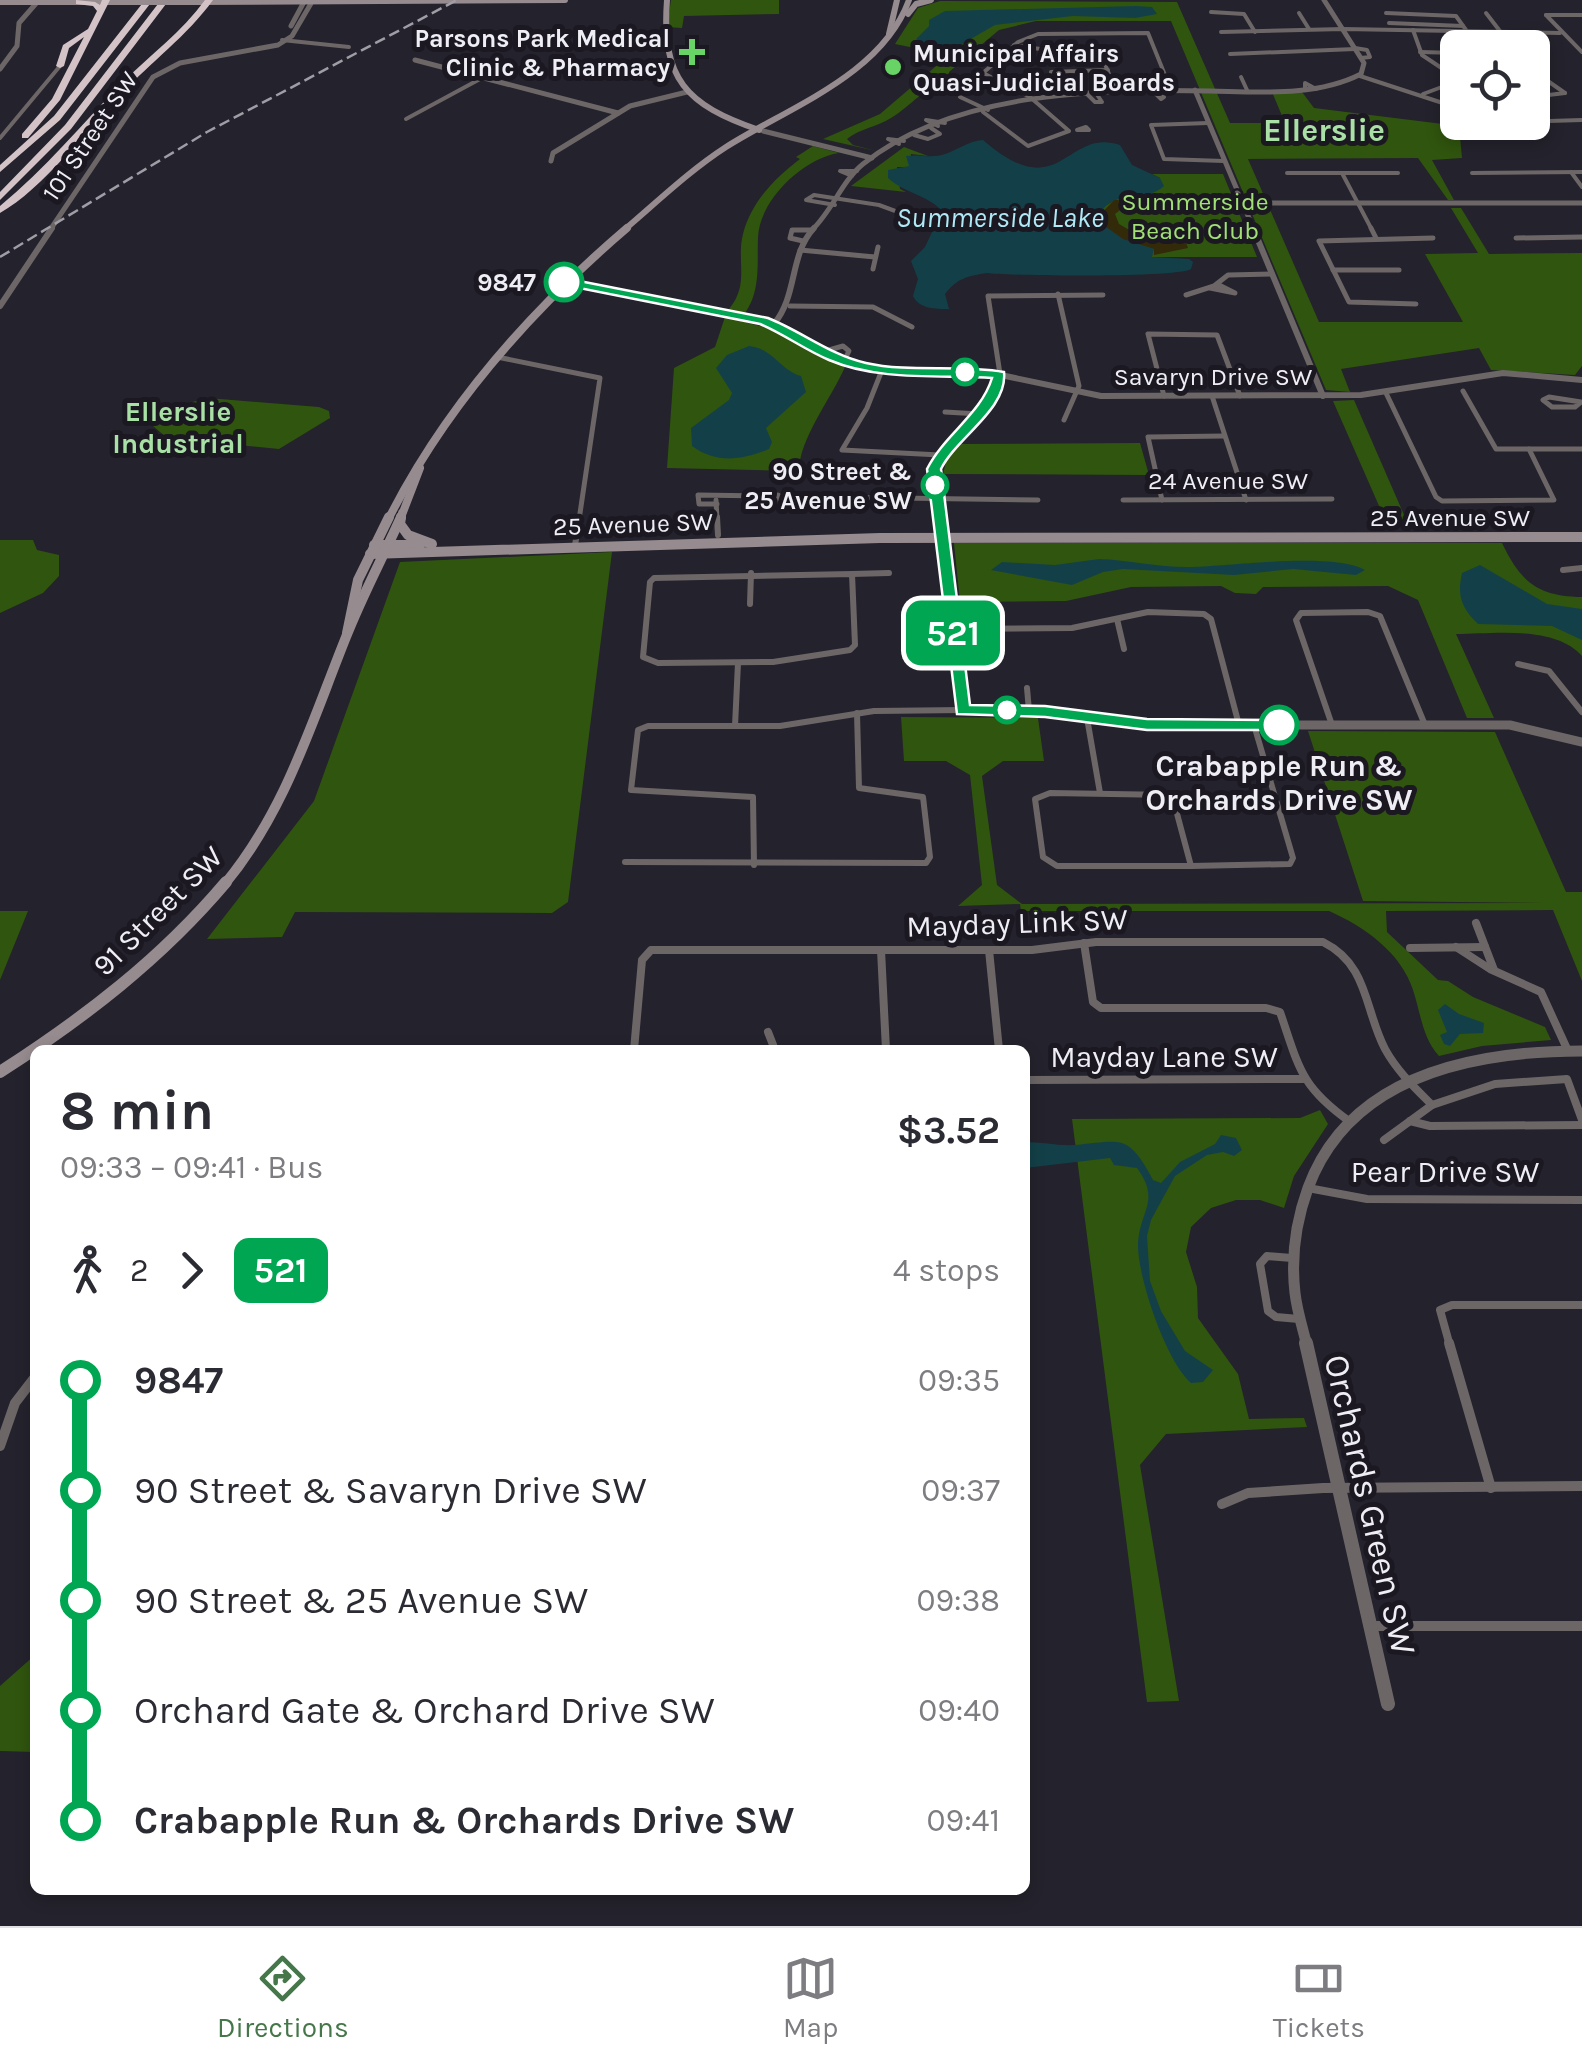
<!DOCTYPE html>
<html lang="en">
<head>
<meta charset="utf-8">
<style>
  :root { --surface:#fff; --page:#f7f7f7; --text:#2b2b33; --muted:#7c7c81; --line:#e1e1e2; --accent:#46774a }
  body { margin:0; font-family:Karla,sans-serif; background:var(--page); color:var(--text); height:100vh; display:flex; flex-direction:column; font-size:38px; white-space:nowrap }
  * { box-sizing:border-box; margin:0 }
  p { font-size:32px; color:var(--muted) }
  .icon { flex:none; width:55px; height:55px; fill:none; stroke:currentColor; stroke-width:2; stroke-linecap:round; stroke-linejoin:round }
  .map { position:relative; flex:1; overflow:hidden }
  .sheet { position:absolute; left:30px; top:1045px; width:1000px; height:850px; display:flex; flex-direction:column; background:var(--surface); border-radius:15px; box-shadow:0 5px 15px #0003 }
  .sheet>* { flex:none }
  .badge { padding:0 20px; border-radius:15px; font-size:35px; line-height:65px }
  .buttons { position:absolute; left:1440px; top:30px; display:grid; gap:20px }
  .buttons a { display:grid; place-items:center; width:110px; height:110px; border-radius:15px; background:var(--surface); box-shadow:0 5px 15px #0003; font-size:50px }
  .map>.badge { position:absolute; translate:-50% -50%; box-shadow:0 0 0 5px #fff }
  .legs { display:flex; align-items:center; gap:15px; height:110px; padding:0 30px; font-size:32px }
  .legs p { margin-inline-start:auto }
  .overview { display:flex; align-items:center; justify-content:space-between; height:170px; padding:0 30px }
  h1 { font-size:55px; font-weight:700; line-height:75px }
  ul { padding:0 30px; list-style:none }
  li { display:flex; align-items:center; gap:35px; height:110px; font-size:38px }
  li i { display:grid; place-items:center; width:15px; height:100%; margin:0 12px; background:currentColor }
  li i::after { content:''; width:25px; height:25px; margin:-12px; border:8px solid; border-radius:50%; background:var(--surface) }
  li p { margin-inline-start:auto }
  li:first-child i { background:linear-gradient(#0000 50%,currentColor 0) }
  li:last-child i { background:linear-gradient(currentColor 50%,#0000 0) }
  .menu { display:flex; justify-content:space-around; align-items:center; height:140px; border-top:2px solid var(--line); background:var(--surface); font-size:28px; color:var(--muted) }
  .menu a { display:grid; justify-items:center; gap:5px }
  .menu .on { color:var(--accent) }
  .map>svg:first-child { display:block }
  .green { fill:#30550e }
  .sand { fill:#332a09 }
  .water { fill:#134048 }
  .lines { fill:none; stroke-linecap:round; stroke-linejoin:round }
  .minor-far4 { stroke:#6c6667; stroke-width:4 }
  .minor-far3 { stroke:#6c6667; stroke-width:5 }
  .minor-far2 { stroke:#6c6667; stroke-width:6 }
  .minor-far1 { stroke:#6c6667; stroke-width:8 }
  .minor { stroke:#6c6667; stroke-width:10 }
  .tertiary-far4 { stroke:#6c6667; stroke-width:5 }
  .tertiary-far3 { stroke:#6c6667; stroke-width:6 }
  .tertiary-far2 { stroke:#6c6667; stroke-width:9 }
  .tertiary-far1 { stroke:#6c6667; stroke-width:11 }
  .tertiary { stroke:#6c6667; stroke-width:14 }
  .secondary-far3 { stroke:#968b8e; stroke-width:6 }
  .secondary-far2 { stroke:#968b8e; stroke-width:8 }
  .secondary-far1 { stroke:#968b8e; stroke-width:10 }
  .secondary { stroke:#968b8e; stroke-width:12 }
  .motorway { fill:#d3c3c7; fill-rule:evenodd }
  .rail { stroke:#9f9ea6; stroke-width:2.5; stroke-dasharray:11 5; stroke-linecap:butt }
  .secondary-bridge { stroke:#968b8e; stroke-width:6 }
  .line-1 { fill:#00a651; stroke:#fff; stroke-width:2.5 }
  .poi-dot { fill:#68d465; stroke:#1b1822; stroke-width:4 }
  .stop-1-dot { fill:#fff; stroke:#00a651; stroke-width:5 }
  .labels { text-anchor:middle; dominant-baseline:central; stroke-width:10; stroke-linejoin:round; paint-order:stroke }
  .far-poi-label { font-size:25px; font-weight:bold; fill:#efeef5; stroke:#1b1822; text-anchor:end }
  .far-street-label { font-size:25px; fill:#efeef5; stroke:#1b1822 }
  .far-park-label { font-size:25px; fill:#a1e075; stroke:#1b1822 }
  .far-stop-label { font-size:25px; font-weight:bold; fill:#efeef5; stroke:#1b1822; text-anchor:end }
  .far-water-label { font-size:28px; font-style:italic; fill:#aee9f5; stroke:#1b1822 }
  .far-neighbourhood-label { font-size:28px; font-weight:bold; fill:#a8e0a5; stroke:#1b1822 }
  .stop-label { font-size:30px; font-weight:bold; fill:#efeef5; stroke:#1b1822 }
  .street-label { font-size:30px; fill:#efeef5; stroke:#1b1822 }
  .far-district-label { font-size:32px; font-weight:bold; fill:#a8e0a5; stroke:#1b1822 }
  .near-street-label { font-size:35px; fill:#efeef5; stroke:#1b1822 }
</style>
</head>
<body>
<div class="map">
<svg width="1582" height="1926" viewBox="0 0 1582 1926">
  <rect width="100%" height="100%" fill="#24222c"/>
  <g class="green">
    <path d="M671,0H779V14L684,16L682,28L667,27Z"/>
    <path d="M940,1L1177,2L1230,123H1285L1272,92H1302L1314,108L1459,126L1462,158L1432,160L1454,200H1448L1418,158L1248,159L1319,322H1463L1425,254L1478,253L1451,208H1461L1489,254L1582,253V366L1575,375L1491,370L1479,348L1341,369L1350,392L1326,390L1171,21H1036L999,30L949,72V78C926,86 911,106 891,118C877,127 861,128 847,139L853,145L876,151L823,139L880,114L949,55L895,44L918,8Z"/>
    <path d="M813,146L839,153C804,158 760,199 758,237C757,263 761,291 745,313L729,309C750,284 736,261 743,234C751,202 775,178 800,159L796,157Z"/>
    <path d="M904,147L928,156L911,154L910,167H897L900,189L906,192L851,186Z"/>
    <path d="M1152,174H1223L1257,257H1152L1102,208L1119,197L1150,194L1160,178Z"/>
    <path d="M725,317L776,330L806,350L845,367C831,399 799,439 799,471L667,468L674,368L715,347Z"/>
    <path d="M208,398L319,407L329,411L330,418L279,449L167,438L153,426L165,409Z"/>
    <path d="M1354,400L1408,524H1387L1333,401Z"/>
    <path d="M1140,443L1149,475L943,474L947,458L960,444Z"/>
    <path d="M0,540H33L37,550L59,555V576L43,593L0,613Z"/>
    <path d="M954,543H1502C1521,582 1537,596 1582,597V656C1555,625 1494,634 1456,634L1494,718H1467L1418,600L1388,586L1263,587L1256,594L1235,593L1221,586L1131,587L1066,601L960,602Z"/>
    <path d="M612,552L568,902L552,913L295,912L282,937L207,939L314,801L400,562Z"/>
    <path d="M901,717L1038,718L1044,761H1003L982,776L997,885L1022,904L1545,903L1363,901L1308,731L1495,732L1566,892H1582V981L1553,910L1386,911L1387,932L1438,980L1448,981L1473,997L1545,1027L1551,1040L1482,1046L1439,1056C1422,1037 1421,1014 1413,990C1401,952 1363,926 1329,911H1021L1020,904L958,906L982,885L970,775L946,761H904Z"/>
    <path d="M0,911H28L0,980Z"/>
    <path d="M1320,1110L1328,1124L1294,1176L1284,1208L1260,1200H1236L1211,1208L1191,1227L1186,1252L1197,1287L1198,1318L1238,1374L1249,1419L1304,1418L1307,1427L1166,1434L1140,1465L1179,1701L1147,1702L1072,1119L1300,1118Z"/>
    <path d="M35,1655V1752L0,1751V1686Z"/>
  </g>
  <path class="sand" d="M1115,199L1128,204L1115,214L1119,224L1138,235L1184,237L1188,248L1154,255V249C1134,243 1104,238 1100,215Z"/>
  <g class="water">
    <path d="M1136,6L1152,7L1157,14L1135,18L1073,16L995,25L955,48L925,46L916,39L929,26V20L945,11Z"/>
    <path d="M983,140C1061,208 1065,127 1120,145L1132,165L1160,178L1164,186C1145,204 1114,187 1100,214L1102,224L1123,239L1154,249L1152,257L1189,259L1193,262L1191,269C1175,278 1013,276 987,273C968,276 957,278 945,294L949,309C936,309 919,309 913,296L918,279L911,261L925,247L942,211C928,195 904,193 888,178V170L909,166L906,156C918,154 930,158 942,155C957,151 967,141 983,140Z"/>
    <path d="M749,346C774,349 779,369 801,376L806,392L766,428L772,442L769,449C743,460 716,464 692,446L691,428L729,400L732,393L716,368L727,355Z"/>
    <path d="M1099,559C1130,560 1161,568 1193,567C1231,566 1333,552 1365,570L1356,575L1293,569L1234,575L1123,569L1103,572L1072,585L991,570L1002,562L1055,565Z"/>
    <path d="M1480,565L1547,604L1582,609V640L1552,626L1478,624C1461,607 1457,596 1462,573Z"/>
    <path d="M1445,1004L1459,1014L1484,1023L1483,1033L1460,1034L1450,1046L1444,1044L1440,1035L1447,1032L1438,1010Z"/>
    <path d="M1221,1135L1236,1138L1242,1150L1234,1156L1223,1152L1207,1155L1175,1176L1151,1220L1147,1236L1150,1281L1161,1311L1185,1351L1213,1370L1203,1382L1191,1383C1166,1361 1139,1281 1138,1247C1138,1211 1162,1202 1137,1168L1114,1165L1110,1158L1025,1168V1142C1042,1142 1058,1146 1075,1145C1122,1141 1128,1133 1153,1180L1161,1183L1180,1162L1215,1144Z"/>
  </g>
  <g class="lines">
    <g class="minor-far4">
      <path d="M1211,12L1244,14L1255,32"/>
      <path d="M1299,13L1309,29"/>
      <path d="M1386,13L1456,16L1466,30"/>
      <path d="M1486,13L1513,48"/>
      <path d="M1546,15L1582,52"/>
      <path d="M1546,15H1582"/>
      <path d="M1389,23L1463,26"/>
      <path d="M1413,30L1422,55L1458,79"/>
      <path d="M1221,32L1343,29L1560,33"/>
      <path d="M282,40L349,47"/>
      <path d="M1014,45L1040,49"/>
      <path d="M1355,48L1367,50L1370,57L1361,58"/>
      <path d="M1100,52L1116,91"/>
      <path d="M1420,52L1458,53"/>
      <path d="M1230,54L1355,49"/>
      <path d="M1532,70L1565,93"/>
      <path d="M1051,72L1108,70"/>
      <path d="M1360,76L1458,108"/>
      <path d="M1241,77L1247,90"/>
      <path d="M1152,90L1161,99L1164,97L1161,90"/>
      <path d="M1305,90V83L1316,89"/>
      <path d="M1087,94L1095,102H1102L1096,93"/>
      <path d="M1423,94L1458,81"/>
      <path d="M960,97L988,110"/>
      <path d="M1532,97L1565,93"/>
      <path d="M983,112L1028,146L1069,131L1030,97L983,73L1018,42L1038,34L1148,33L1171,90"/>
      <path d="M406,119L480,79"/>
      <path d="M1519,122L1582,120"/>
      <path d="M1208,123L1151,125L1164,159L1224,161"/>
      <path d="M938,126L926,120L945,123"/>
      <path d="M1086,127L1089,130H1077Z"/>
      <path d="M914,135L928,139L940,134L931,128"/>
      <path d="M0,138L60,66"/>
      <path d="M899,144L888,139L904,141"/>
      <path d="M1571,172L1582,187"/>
      <path d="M1287,173H1398"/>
      <path d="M1342,173L1372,230"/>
      <path d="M1472,173L1582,172"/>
      <path d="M852,176L840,171H857"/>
      <path d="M1168,201L1173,203L1174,205L1162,204Z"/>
      <path d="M835,205L806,200L814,195L879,205L906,215"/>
      <path d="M1174,205H1243"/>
      <path d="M792,230H811"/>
    </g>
    <g class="minor-far3">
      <path d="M1371,228L1376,238"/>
      <path d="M1516,238L1582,237"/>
      <path d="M803,241L790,238L792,230H811"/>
      <path d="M800,250L875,257"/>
      <path d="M873,269L878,247"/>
      <path d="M1333,270H1399"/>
      <path d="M1210,288L1235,293L1217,284"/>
      <path d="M1058,294L1079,386L1064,420"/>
      <path d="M1186,295L1214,286L1228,275L1272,274"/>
      <path d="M1416,304L1349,302L1319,241L1433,238"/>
      <path d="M790,306L873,307L912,327"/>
      <path d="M822,352L843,346L849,351L844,361"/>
      <path d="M497,357L600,378L579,520"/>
      <path d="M882,370L867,408L842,450L940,455"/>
      <path d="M1000,374L988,296L1103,295"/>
      <path d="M1463,391L1496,449H1582"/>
      <path d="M1386,393L1436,497L1442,501L1554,500L1529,449"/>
      <path d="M1164,396L1148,334L1217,335L1240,396"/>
      <path d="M1212,396L1246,500"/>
      <path d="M1549,397L1581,402L1575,407H1552L1543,400Z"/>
      <path d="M945,412L979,414"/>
      <path d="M764,495V502L771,505L777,503L778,495"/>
      <path d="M716,500L717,520"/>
      <path d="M1123,500L1332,499"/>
      <path d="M1162,500L1148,437L1224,436"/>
      <path d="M717,504H699L698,495L1038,500"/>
    </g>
    <g class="minor-far2">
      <path d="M717,517L718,535"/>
      <path d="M575,546L579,517"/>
      <path d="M1563,570L1582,568"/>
      <path d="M852,574L855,645L850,650L773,662L658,663L643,657L650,582L654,578Z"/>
      <path d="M852,574L889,573"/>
      <path d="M750,604L751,573"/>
      <path d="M1117,619L1124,649"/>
      <path d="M952,629L1072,628L1148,612L1204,614L1211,619L1239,725"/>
      <path d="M1518,664L1549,671L1582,712"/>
      <path d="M1027,688L1029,711"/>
      <path d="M1087,718L1100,793"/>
      <path d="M1332,725L1296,620L1301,613L1368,612L1380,616L1425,725"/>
      <path d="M735,726L738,663"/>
      <path d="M1050,793L1172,795L1191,866H1057L1043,857L1035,799Z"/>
      <path d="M625,862L926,863L930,857L923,797L859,788L857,713"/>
      <path d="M754,865L753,797L631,790L638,730L648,726H780L874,711L963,710"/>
      <path d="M1191,866L1290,864L1293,858L1254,725"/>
    </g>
    <g class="minor-far1">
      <path d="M1476,923L1494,970"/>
      <path d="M1084,943L1093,1002L1101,1008H1266L1280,1012C1299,1067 1300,1086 1349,1121"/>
      <path d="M1456,947L1490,969L1541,992L1568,1051"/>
      <path d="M1410,948L1485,947"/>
      <path d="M881,950L886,1050"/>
      <path d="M989,950L999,1050"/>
      <path d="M768,1032L775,1050"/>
      <path d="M634,1050L642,960L651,950H1032L1096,942H1323C1369,965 1364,1009 1385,1049C1397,1071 1415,1088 1432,1105L1384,1140"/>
      <path d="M1025,1080L1303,1079"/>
      <path d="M1432,1105L1495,1084L1567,1079L1582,1120"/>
      <path d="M1410,1121L1430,1126L1582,1125"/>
      <path d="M1308,1188L1367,1199L1582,1200"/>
      <path d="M1292,1258L1267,1256L1260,1264L1268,1311L1276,1317L1299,1319"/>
      <path d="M1450,1346L1440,1310L1452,1305H1582"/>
    </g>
    <g class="minor">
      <path d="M1449,1343L1491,1488"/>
      <path d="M0,1446L15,1403L35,1377"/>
      <path d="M1222,1504L1248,1493L1323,1488L1582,1486"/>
      <path d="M1372,1626H1582"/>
    </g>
    <g class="tertiary-far4">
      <path d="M291,26L305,0"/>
      <path d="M415,60L618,113"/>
      <path d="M0,69L17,46L19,23L39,0"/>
      <path d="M1195,90L1254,230"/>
      <path d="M763,131L872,158"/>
      <path d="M551,161L553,153L630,106L687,92"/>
      <path d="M1242,203H1582"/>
      <path d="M50,230L153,77L180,63L278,45L292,36L313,0"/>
      <path d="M812,230C832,211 842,181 863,164C952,92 1101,88 1210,91C1260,92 1316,97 1361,74L1364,63L1324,0"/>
    </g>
    <g class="tertiary-far3">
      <path d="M1253,228L1323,396"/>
      <path d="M564,282L763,321L787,330L832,357L867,368L991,373L1101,396L1361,395L1503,373L1582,380"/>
      <path d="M0,306L52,228"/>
      <path d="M774,324C798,295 789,255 814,228"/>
      <path d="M940,520C938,505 933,487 934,472C936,442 990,414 1000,374"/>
    </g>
    <path class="tertiary-far2" d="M940,517L963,710L1045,712L1158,725H1510L1582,742"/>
    <path class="tertiary-far1" d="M1307,1346C1303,1329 1297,1311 1295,1293C1291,1258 1296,1221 1308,1188C1350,1074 1475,1051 1582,1051"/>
    <path class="tertiary" d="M1306,1343L1388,1704"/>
    <g class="secondary-far3">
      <path d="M667,0C661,79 686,105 759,130"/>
      <path d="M0,2H116"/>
      <path d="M194,2L565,0"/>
      <path d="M908,14L916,4L931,0"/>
      <path d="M889,34L897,0"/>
      <path d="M624,230C657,202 689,171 726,147C789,107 882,75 909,0"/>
    </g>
    <g class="secondary-far2">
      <path d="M388,520C445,407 531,310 627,228"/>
      <path d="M400,520L420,468"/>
      <path d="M401,520L402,513"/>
    </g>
    <g class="secondary-far1">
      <path d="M401,517L400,524L408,535L432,544"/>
      <path d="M374,545H420"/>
      <path d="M370,554L880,538L1582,537"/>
      <path d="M347,633L358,580L389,517"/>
      <path d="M224,885C285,812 311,724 346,637C362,596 383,557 401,517"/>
    </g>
    <path class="secondary" d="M0,1072C84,1018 161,959 226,882"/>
    <g class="motorway">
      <path d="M76,0L95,2L100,5L102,0H110L60,100L28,138H22V134L52,99L84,37L69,48L64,66L60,68L56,66L63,45L88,29L97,11L93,6L76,4Z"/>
      <path d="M145,0H153L60,120L0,172V165L54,116Z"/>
      <path d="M161,0H169L71,129L0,200V192L65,125Z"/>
      <path d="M205,0H213C187,36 151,62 121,94C86,130 43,189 0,213V206C45,169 82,124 122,83C150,55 182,32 205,0Z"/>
    </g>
    <path class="rail" d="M0,257L207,132L457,0"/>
    <path class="secondary-bridge" d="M116,2H194"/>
  </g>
  <path class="line-1" d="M564,278L768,318C801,331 830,355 866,363C910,373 959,364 1004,372C1008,409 957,437 941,469L970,705L1045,706L1147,719L1279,720L1288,725L1279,730H1147L1045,717L957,714L927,469C944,435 981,414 992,378C939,375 878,381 829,360C805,350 784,334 760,324L559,284Z"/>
  <g class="poi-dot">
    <path d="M687 37h10v10h10v10h-10v10h-10v-10h-10v-10h10z"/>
    <circle cx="893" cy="67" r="10"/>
  </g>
  <g class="stop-1-dot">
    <circle cx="564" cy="282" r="18"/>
    <circle cx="965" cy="372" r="12"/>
    <circle cx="935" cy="485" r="12"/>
    <circle cx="1007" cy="710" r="12"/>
    <circle cx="1279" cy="725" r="18"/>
  </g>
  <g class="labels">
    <g class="far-poi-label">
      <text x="670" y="38">Parsons Park Medical<tspan x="670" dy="29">Clinic &amp; Pharmacy</tspan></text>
      <text x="913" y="53" text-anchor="start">Municipal Affairs<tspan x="913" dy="29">Quasi-Judicial Boards</tspan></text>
    </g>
    <g class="far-street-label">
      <text transform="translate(90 136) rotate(-56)">101 Street SW</text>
      <text x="1213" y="376">Savaryn Drive SW</text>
      <text x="1228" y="480">24 Avenue SW</text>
      <text x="1450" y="517">25 Avenue SW</text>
      <text transform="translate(633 524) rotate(-2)">25 Avenue SW</text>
    </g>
    <g class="far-park-label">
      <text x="1195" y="201">Summerside<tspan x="1195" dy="29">Beach Club</tspan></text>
    </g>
    <g class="far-stop-label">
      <text x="536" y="282">9847</text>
      <text x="912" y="471">90 Street &amp;<tspan x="912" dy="29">25 Avenue SW</tspan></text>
    </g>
    <g class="far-water-label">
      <text x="1000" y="217">Summerside Lake</text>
    </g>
    <g class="far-neighbourhood-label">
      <text x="178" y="411">Ellerslie<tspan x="178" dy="32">Industrial</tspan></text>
    </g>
    <g class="stop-label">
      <text x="1279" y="766">Crabapple Run &amp;<tspan x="1279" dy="34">Orchards Drive SW</tspan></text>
    </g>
    <g class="street-label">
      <text transform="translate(158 911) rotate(-45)">91 Street SW</text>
      <text transform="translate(1017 923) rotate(-2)">Mayday Link SW</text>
      <text x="1164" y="1057">Mayday Lane SW</text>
      <text x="1445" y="1172">Pear Drive SW</text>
    </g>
    <g class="far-district-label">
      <text x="1324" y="130">Ellerslie</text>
    </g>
    <g class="near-street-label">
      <text transform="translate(1370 1505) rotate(77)">Orchards Green SW</text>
    </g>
  </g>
</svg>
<div class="buttons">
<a><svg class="icon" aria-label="locate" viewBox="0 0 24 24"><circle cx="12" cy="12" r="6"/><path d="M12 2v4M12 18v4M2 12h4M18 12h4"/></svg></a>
</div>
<b class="badge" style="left:953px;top:633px;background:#00a651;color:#fff">521</b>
<section class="sheet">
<div class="overview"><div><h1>8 min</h1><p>09:33 – 09:41 · Bus</p></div><b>$3.52</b></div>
<div class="legs"><svg class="icon" aria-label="walk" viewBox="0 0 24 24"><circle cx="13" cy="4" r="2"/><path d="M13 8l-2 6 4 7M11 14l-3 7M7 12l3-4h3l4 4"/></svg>2<svg class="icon" aria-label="forward" viewBox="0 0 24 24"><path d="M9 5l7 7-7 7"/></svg><b class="badge" style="background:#00a651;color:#fff">521</b><p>4 stops</p></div>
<ul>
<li><i style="color:#00a651"></i><b>9847</b><p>09:35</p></li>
<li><i style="color:#00a651"></i><span>90 Street &amp; Savaryn Drive SW</span><p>09:37</p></li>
<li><i style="color:#00a651"></i><span>90 Street &amp; 25 Avenue SW</span><p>09:38</p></li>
<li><i style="color:#00a651"></i><span>Orchard Gate &amp; Orchard Drive SW</span><p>09:40</p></li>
<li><i style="color:#00a651"></i><b>Crabapple Run &amp; Orchards Drive SW</b><p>09:41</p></li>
</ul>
</section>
</div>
<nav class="menu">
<a class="on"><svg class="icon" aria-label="directions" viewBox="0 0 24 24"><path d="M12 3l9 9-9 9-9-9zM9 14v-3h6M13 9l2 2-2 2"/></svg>Directions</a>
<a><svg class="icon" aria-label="map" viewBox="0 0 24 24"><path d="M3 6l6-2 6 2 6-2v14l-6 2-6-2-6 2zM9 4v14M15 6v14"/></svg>Map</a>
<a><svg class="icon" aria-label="tickets" viewBox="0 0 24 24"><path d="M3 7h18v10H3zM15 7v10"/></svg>Tickets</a>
</nav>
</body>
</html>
